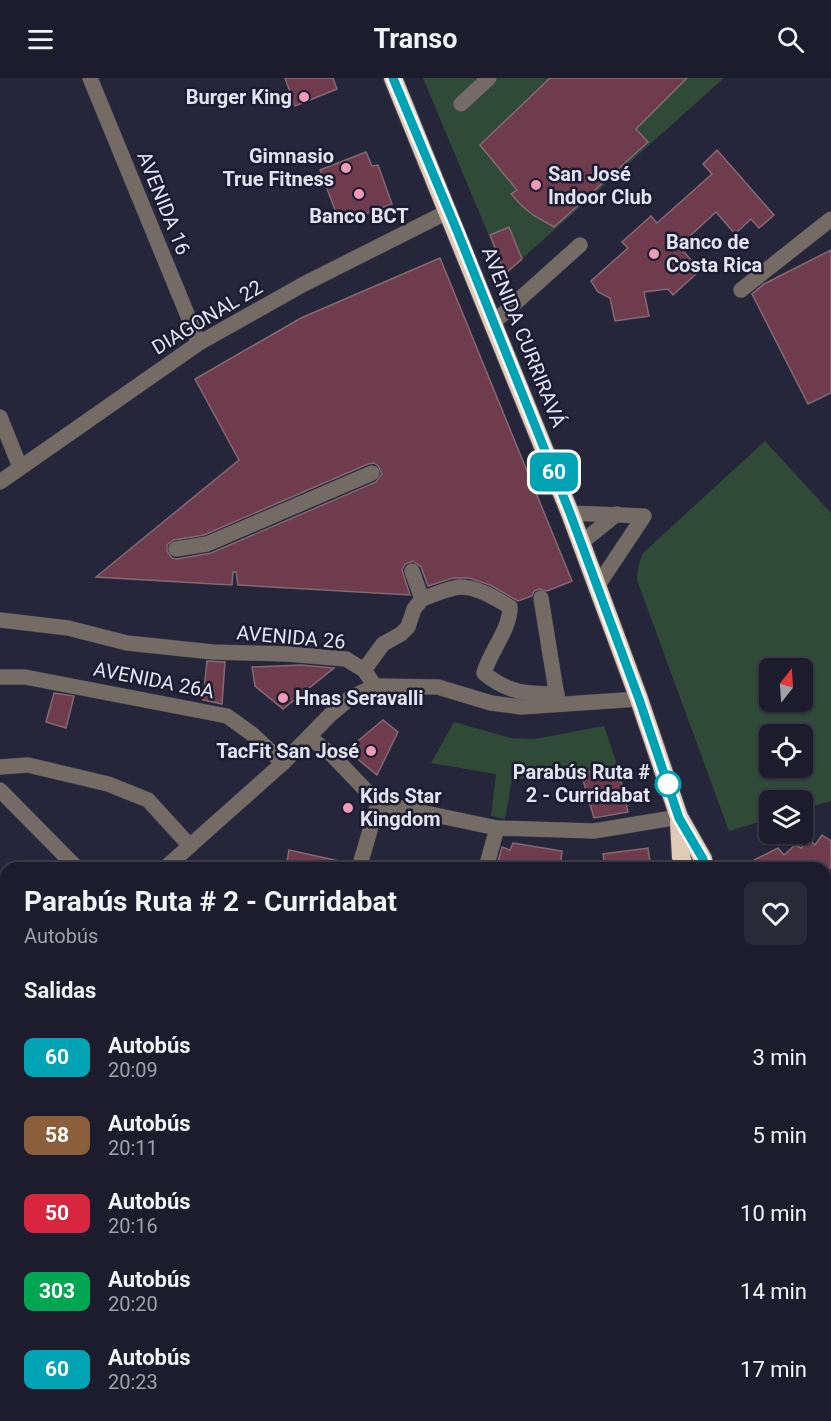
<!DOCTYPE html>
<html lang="es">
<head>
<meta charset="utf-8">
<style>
  :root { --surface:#1c1c2c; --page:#292938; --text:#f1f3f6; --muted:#a0a1a9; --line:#3a3a48 }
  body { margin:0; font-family:Roboto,sans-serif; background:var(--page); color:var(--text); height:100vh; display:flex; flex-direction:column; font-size:22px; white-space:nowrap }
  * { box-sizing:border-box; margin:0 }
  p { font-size:20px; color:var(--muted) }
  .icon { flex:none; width:33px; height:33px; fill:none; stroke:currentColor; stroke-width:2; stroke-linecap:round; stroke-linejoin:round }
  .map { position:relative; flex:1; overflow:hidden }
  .sheet { position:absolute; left:0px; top:784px; width:831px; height:560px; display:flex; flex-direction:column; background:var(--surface); border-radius:18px 18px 0 0; box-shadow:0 2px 4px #0004,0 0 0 2px var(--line) }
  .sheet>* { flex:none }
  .badge { padding:0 12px; border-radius:9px; font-size:21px; line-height:39px }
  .needle { width:39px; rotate:17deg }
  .tools { position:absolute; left:759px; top:580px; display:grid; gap:12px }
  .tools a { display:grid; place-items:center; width:54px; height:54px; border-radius:9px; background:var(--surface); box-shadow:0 2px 4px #0004,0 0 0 2px var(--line); font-size:30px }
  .map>.badge { position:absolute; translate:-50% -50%; box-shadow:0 0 0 3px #fff }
  h2 { padding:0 24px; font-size:22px; line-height:54px }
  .round { display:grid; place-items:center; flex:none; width:63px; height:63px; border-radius:9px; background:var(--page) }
  .summary { display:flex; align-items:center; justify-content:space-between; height:102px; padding:0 24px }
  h1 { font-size:28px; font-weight:700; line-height:45px }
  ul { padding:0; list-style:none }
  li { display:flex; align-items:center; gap:18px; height:78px; padding:0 24px }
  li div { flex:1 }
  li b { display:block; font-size:22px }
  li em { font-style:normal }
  li .badge { min-width:66px; font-weight:700; text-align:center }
  header { display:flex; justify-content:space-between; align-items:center; height:78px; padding:0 24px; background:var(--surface); font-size:27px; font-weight:700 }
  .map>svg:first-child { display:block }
  .green { fill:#2f4b37; fill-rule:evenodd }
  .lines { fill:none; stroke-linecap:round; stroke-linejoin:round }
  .river { stroke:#1f5a5d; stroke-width:32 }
  .building { fill:#6f3c4e; stroke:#856972; stroke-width:1.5; fill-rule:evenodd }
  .minor-casing { stroke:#434457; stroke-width:16 }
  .highway-casing { stroke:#434457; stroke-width:20 }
  .path { stroke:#838495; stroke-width:3; stroke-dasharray:3 3; stroke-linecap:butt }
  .minor { stroke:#746c64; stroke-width:15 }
  .highway { stroke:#e0ccb6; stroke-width:18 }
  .line-casing { stroke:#fff; stroke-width:14 }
  .line { stroke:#00a3b4; stroke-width:9 }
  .poi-dot { fill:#f09ab6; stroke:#1b1c30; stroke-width:2 }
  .stop-dot { fill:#fff; stroke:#00a3b4; stroke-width:3 }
  .labels { text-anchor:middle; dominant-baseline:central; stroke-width:5; stroke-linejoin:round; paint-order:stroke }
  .poi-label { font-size:20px; font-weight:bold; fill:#e2e3f1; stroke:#1b1c30; text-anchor:start }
  .street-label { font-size:20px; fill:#e2e3f1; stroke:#1b1c30 }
  .stop-label { font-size:20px; font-weight:bold; fill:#e2e3f1; stroke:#1b1c30; text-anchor:end }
</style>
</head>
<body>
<header><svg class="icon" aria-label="menu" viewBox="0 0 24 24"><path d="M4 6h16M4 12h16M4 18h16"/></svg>Transo<svg class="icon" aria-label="search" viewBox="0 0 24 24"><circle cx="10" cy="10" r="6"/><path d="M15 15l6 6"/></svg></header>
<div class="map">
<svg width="831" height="1343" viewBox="0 0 831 1343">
  <rect width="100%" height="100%" fill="#25263a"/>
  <g class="green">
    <path d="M423,0H724L505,196Z"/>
    <path d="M765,363L831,435V723L803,731L802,723H770L769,741L729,753L637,502L638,489L643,475ZM770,591H802V624H770ZM770,657H802V690H770Z"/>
    <path d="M454,644L511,660L535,661L604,648L618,689L552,700L512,701L505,741L491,738L496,696L431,685Z"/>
    <path d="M123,1338H494V1343H122Z"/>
  </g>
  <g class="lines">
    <g class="river">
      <path d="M825,933L831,929"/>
      <path d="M507,1338L508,1343"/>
    </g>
  </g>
  <g class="building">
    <path d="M285,0H333L337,11L295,28Z"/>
    <path d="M550,0H687L636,51L648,64L554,149L533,137L521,127L511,116L517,112L480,67Z"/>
    <path d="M717,72L774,137L759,150L751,141L735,156L716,134L679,168L691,182L687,186L696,196L673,217L668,211L644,214L649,238L615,243L610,220L598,214L591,203L628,170L622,164L651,138L657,145L712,96L703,86Z"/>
    <path d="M366,74L372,88L378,87L392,126L340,145L320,92Z"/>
    <path d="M509,149L522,181L505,196L490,157Z"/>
    <path d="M831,172V315L808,326L752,216L764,206Z"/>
    <path d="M440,180L572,503L547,513L539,511L534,513L532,518L518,523L490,507L469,500H453L428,508L421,489L413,483L405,486L402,492L410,517L238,507L236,494H233L232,507L96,499L239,382L195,301L301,240ZM374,385L378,388L382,396L376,404L211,475L177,481L172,480L167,473V467L174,462L204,457L368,386Z"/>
    <path d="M207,583L225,584L222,626L203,622Z"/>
    <path d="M301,587L334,590L283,631L255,608L252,589Z"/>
    <path d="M54,615L74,618L66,650L46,644Z"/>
    <path d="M383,642L398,654L377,697L354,678L352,668Z"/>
    <path d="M618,689L628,734L594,740L581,695Z"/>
    <path d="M822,757L831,763V790H738L778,770L784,777L795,767L801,770L809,761L815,767Z"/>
    <path d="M513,765L562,773L560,790H496L502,769L510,772Z"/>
    <path d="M648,770L651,790H605L603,776Z"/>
    <path d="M289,772L344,784V790H286Z"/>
  </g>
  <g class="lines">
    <defs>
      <g id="minor">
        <path d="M90,0L199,265"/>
        <path d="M461,26L489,0"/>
        <path d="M741,212L831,141"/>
        <path d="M494,244L580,167"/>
        <path d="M0,339L20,389"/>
        <path d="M0,404L199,265L304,206L449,133"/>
        <path d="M570,435L644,438L598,507"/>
        <path d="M582,464L617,436"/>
        <path d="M176,471L207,466L372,395"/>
        <path d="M412,493L422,521C434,517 448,510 460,509C478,509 495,520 510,529C510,552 490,573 484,595C508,615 526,616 557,616"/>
        <path d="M541,520L558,625"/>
        <path d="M0,542L68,550L127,565L213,574L287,576L346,581L364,592L375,608"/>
        <path d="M364,592L383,566L401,556L408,549L414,531L422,521"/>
        <path d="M0,599H25L227,638L252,656L283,685"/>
        <path d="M309,659L331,676L378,725L497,750L594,753L679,739"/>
        <path d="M0,689L28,687L108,706L148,722L190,768"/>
        <path d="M0,712L77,790"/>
        <path d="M165,790L283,685L330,637L350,620L375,608L438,609L491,625L521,629L639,621"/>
        <path d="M359,790L378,725"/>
        <path d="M486,790L497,750"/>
        <path d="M0,882L6,888"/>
        <path d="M0,941L6,936"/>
        <path d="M825,1050L831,1052"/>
        <path d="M0,1064L6,1071"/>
        <path d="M0,1228L6,1235"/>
        <path d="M477,1338L478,1343"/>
        <path d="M68,1343L70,1338"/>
        <path d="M340,1343L342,1338"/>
      </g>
      <g id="highway">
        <path d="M393,0L570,435L639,621L679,739L703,781L705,790"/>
        <path d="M679,744L681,779L685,790"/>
        <path d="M825,1160L831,1179"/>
        <path d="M825,1227L831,1246"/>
      </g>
    </defs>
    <use href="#minor" class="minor-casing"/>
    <use href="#highway" class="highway-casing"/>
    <g class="path">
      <path d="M203,1338L216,1343"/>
      <path d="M428,1338L431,1343"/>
      <path d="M142,1343L144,1338"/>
      <path d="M233,1343L234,1338"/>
      <path d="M303,1343L305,1338"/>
    </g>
    <use href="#minor" class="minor"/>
    <use href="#highway" class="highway"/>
  </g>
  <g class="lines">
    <defs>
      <path id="line" d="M393,0L458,155L570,435L639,621L679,740L703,781L705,790"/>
    </defs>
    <use href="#line" class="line-casing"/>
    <use href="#line" class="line"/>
  </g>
  <g class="poi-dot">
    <circle cx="304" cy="19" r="6"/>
    <circle cx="346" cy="90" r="6"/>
    <circle cx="536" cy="107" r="6"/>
    <circle cx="359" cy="116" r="6"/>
    <circle cx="654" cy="176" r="6"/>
    <circle cx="283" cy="620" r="6"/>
    <circle cx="371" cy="673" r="6"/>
    <circle cx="348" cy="730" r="6"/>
  </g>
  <circle class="stop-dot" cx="668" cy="706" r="12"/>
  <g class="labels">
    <g class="poi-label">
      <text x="292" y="19" text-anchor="end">Burger King</text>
      <text x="334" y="78" text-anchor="end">Gimnasio<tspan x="334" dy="23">True Fitness</tspan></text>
      <text x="548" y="96">San José<tspan x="548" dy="23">Indoor Club</tspan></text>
      <text x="359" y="138" text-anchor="middle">Banco BCT</text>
      <text x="666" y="164">Banco de<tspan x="666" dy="23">Costa Rica</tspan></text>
      <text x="295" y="620">Hnas Seravalli</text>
      <text x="359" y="673" text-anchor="end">TacFit San José</text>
      <text x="360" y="718">Kids Star<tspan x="360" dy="23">Kingdom</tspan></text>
    </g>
    <g class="street-label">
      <text transform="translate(164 125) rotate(68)">AVENIDA 16</text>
      <text transform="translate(207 239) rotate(-31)">DIAGONAL 22</text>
      <text transform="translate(524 259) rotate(68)">AVENIDA CURRIRAVÁ</text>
      <text transform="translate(291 559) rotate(5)">AVENIDA 26</text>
      <text transform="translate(154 602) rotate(11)">AVENIDA 26A</text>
    </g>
    <g class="stop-label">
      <text x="650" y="694">Parabús Ruta #<tspan x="650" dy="23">2 - Curridabat</tspan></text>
    </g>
  </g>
</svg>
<div class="tools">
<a><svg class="needle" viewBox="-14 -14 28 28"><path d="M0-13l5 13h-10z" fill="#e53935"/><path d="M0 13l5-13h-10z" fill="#a0a1a9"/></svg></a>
<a><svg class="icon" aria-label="locate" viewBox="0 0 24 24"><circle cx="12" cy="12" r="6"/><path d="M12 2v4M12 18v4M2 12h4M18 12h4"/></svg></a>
<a><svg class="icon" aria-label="layers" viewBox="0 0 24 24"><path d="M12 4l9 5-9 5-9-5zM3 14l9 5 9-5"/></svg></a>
</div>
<b class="badge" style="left:554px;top:394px;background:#00a3b4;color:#fff">60</b>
<section class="sheet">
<div class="summary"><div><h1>Parabús Ruta # 2 - Curridabat</h1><p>Autobús</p></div><a class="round"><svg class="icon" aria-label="heart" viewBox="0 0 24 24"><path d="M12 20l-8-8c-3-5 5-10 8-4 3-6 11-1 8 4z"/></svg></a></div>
<h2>Salidas</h2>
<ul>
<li><span class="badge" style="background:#00a3b4;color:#fff">60</span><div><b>Autobús</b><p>20:09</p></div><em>3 min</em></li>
<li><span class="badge" style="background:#8b5e3c;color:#fff">58</span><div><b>Autobús</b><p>20:11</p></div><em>5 min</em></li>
<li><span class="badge" style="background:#d7263d;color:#fff">50</span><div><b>Autobús</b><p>20:16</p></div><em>10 min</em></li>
<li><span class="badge" style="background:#00a651;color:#fff">303</span><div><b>Autobús</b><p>20:20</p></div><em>14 min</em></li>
<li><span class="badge" style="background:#00a3b4;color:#fff">60</span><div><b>Autobús</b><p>20:23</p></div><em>17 min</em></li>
</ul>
</section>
</div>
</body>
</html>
